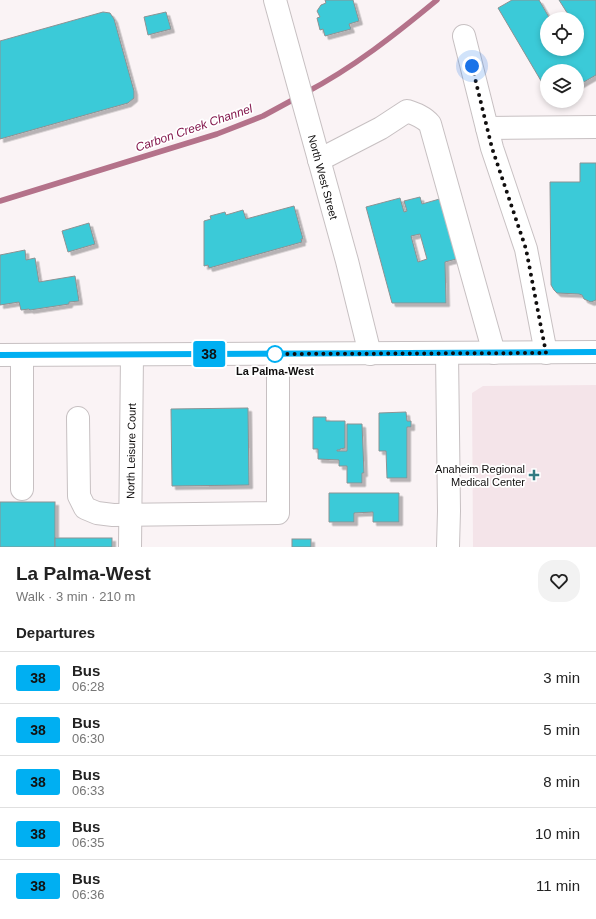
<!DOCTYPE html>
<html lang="en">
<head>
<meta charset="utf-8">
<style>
  :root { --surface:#fff; --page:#f2f2f2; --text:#222; --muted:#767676; --line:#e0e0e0 }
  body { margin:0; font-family:Helvetica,sans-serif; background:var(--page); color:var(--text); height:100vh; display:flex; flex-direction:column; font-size:15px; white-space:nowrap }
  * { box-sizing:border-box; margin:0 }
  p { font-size:13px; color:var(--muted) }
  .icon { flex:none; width:22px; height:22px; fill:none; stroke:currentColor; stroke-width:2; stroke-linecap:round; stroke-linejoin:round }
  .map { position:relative; height:547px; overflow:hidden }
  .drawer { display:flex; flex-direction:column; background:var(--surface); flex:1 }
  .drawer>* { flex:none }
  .badge { padding:0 8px; border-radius:3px; font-size:14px; line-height:26px }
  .tools { position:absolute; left:540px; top:12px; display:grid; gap:8px }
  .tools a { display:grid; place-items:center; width:44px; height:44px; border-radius:50%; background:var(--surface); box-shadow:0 2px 6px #0003; font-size:20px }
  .you { position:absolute; width:20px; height:20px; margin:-10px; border:3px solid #fff; border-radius:50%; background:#1a73e8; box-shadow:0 0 0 6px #1a73e833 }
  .map>.badge { position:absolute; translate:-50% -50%; box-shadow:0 0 0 2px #fff }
  h2 { padding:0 16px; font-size:15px; line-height:36px }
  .round { display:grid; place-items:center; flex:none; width:42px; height:42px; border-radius:16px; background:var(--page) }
  .overview { display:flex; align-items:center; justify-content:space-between; height:68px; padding:0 16px }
  h1 { font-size:19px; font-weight:600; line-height:30px }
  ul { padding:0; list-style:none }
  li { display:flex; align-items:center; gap:12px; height:52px; padding:0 16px; border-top:1px solid var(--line) }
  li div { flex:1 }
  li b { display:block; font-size:15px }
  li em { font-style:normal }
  li .badge { min-width:44px; font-weight:700; text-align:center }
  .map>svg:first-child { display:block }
  .built { fill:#f4e4e9 }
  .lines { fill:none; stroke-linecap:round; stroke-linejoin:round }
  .stream { stroke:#b4728a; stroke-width:5.5 }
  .building { fill:#3bcad8; stroke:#8c9293; fill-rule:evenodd; filter:url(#shadow) }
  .minor-casing { stroke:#c7c0c2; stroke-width:24 }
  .major-casing { stroke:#c7c0c2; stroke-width:24 }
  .minor { stroke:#fff; stroke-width:22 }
  .major { stroke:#fff; stroke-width:22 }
  .line-casing { stroke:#fff; stroke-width:9 }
  .line { stroke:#00aff2; stroke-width:6 }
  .walk { stroke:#100e0e; stroke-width:4; stroke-dasharray:0 7.2 }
  .stop-dot { fill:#fff; stroke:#00aff2; stroke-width:2 }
  .poi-dot { fill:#337b82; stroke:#fff; stroke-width:1.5 }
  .labels { text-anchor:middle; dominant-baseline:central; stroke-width:3.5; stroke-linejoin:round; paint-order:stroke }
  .street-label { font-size:11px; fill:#100e0e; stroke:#fff }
  .stop-label { font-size:11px; font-weight:bold; fill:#100e0e; stroke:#fff }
  .poi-label { font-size:11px; fill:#100e0e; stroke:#fff; text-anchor:end }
  .water-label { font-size:12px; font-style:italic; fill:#84184d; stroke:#fff }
</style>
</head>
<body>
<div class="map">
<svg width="596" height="547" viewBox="0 0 596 547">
  <defs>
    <filter id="shadow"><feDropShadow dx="3.5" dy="3.5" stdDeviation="0" flood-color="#0004"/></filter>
  </defs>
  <rect width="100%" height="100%" fill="#faf3f5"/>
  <path class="built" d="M596,385V547H473L472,393L483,386Z"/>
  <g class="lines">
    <g class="stream">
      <path d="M305,93C353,68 396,34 437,0"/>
      <path d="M0,201L217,134L263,116L298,97"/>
    </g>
  </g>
  <g class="building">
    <path d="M325,0H353L359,21L349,24L351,29L325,36L323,29L320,30L317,18L320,17L317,11L321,5L326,3Z"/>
    <path d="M512,0H539L550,19H547V49H577V40L581,37L577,30V19H571L559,0H596V75L577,86V71H547V91L498,8Z"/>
    <path d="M103,12L110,13L114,19L134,91V98L128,103L0,139V41Z"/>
    <path d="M166,12L171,29L148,35L144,17Z"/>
    <path d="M580,163H596V300L591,302L584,299L582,295L579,294L557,293L554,290L551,285L550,182H580Z"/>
    <path d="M420,197L422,204L443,198L460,258L445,262L446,303H392L366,207L400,198L404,212L407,211L404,201ZM420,234L427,259L418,262L411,236Z"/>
    <path d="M294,206L303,239H301L302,242L209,268L208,265L204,266V221L211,219L210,216L225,212L226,215L243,210L246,219Z"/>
    <path d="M89,223L95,244L68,252L62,231Z"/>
    <path d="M25,250L26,260L35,258L39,282L75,276L79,301L69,302V304L30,310L29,309L21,310L19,302L0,305V255Z"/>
    <path d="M248,408L249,485L172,486L171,409Z"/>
    <path d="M406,412L407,421H411V427H407V478H387L386,451H379V413Z"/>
    <path d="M313,417H326V421H345V448L340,449V450H337V451H347V424H362L364,473H362V483H347V466H339V460L318,459V449H313Z"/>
    <path d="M329,493H399V522H373V512L354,513V522H329Z"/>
    <rect x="0" y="502" width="55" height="45"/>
    <rect x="55" y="538" width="57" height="9"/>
    <rect x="292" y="539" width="19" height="8"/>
  </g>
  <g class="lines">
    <defs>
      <g id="minor">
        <path d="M275,0L347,261L370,354"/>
        <path d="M464,36L492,148L526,249L546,353"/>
        <path d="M487,128L596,127"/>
        <path d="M319,160L381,128L407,111C416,114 424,117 430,124L494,353"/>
        <path d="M447,353L449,511L448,547"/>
        <path d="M22,355V489"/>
        <path d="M78,418L79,496L85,508L97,513L113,515L278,513V354"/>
        <path d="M130,547L132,355"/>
      </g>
      <path id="major" d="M0,355L596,352"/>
    </defs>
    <use href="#minor" class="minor-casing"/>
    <use href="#major" class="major-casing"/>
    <use href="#minor" class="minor"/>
    <use href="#major" class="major"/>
  </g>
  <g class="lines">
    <defs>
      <path id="line" d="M0,355L596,352"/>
    </defs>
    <use href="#line" class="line-casing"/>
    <use href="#line" class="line"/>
    <path class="walk" d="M275,354H274L546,353L526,249L492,148L472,66"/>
  </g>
  <circle class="stop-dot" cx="275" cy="354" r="8"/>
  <path class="poi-dot" d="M532 469h4v4h4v4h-4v4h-4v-4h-4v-4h4z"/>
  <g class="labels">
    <g class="street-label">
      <text transform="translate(323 177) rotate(75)">North West Street</text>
      <text transform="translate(131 451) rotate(-89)">North Leisure Court</text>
    </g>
    <g class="stop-label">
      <text x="275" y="371">La Palma-West</text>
    </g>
    <g class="poi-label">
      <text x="525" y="469">Anaheim Regional<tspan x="525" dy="13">Medical Center</tspan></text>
    </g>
    <g class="water-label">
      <text transform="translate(194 128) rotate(-19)">Carbon Creek Channel</text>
    </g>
  </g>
</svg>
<div class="tools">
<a><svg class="icon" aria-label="locate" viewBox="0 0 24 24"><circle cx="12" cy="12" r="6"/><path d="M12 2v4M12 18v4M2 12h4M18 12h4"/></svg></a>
<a><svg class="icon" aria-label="layers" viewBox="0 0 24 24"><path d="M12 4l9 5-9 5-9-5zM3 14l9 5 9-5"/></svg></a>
</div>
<div class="you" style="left:472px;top:66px"></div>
<b class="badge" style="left:209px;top:354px;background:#00aff2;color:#111">38</b>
</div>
<section class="drawer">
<div class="overview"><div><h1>La Palma-West</h1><p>Walk · 3 min · 210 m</p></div><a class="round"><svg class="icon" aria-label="heart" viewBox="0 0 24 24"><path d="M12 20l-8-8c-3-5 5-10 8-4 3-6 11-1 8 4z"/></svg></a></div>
<h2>Departures</h2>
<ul>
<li><span class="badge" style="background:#00aff2;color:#111">38</span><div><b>Bus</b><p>06:28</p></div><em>3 min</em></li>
<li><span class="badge" style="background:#00aff2;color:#111">38</span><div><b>Bus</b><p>06:30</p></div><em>5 min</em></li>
<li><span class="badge" style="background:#00aff2;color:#111">38</span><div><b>Bus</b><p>06:33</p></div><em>8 min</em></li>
<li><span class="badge" style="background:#00aff2;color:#111">38</span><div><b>Bus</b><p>06:35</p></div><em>10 min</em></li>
<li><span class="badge" style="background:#00aff2;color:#111">38</span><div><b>Bus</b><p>06:36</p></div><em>11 min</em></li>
</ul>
</section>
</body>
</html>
